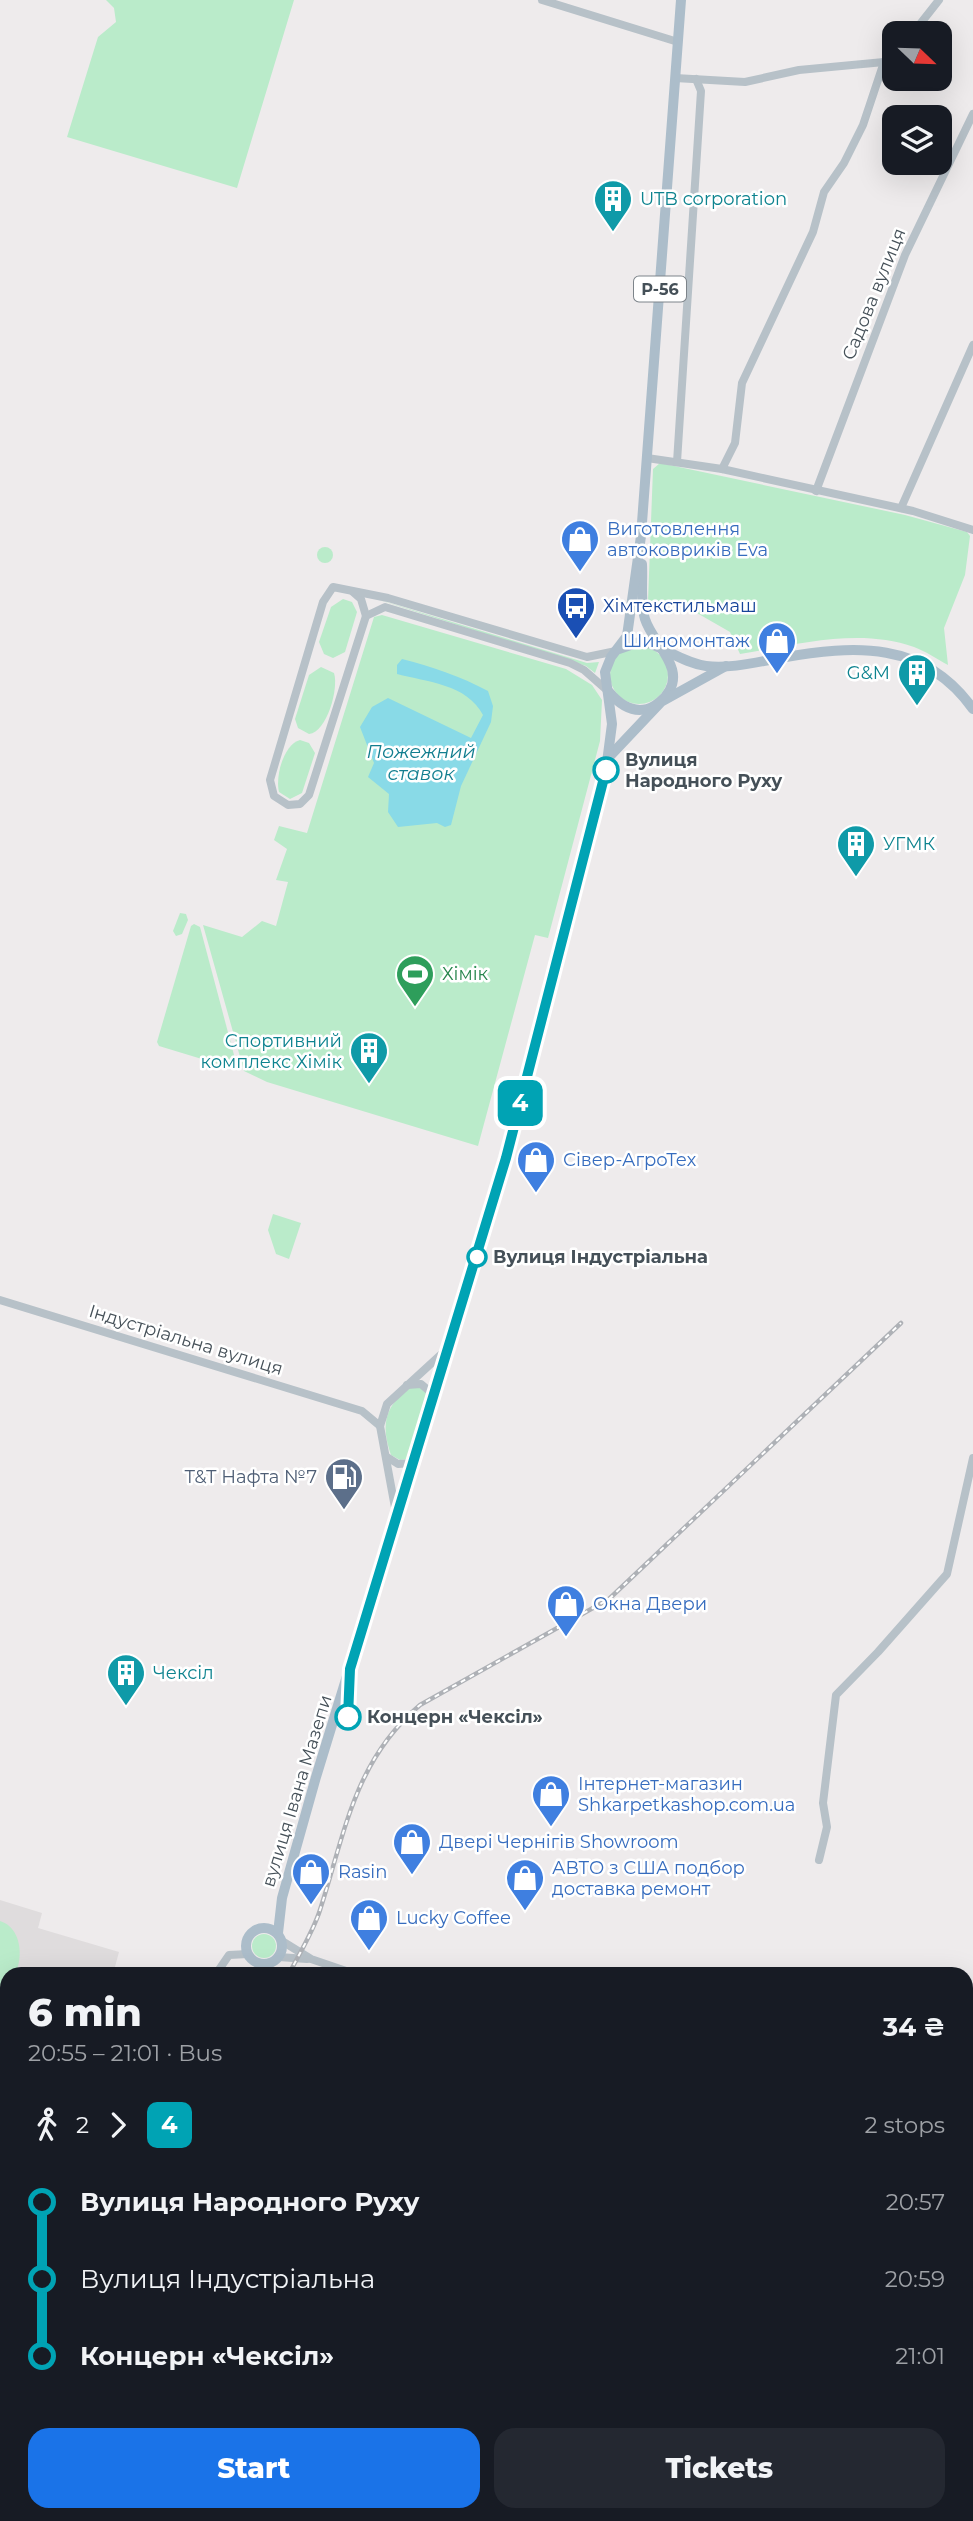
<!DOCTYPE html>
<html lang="en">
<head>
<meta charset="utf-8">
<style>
  :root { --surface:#171b24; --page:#242831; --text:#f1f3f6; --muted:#9ea1a6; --accent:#1a73e8 }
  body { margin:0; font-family:Montserrat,sans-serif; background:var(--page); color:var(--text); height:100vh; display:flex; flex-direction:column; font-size:26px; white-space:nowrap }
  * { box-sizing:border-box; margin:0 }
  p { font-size:23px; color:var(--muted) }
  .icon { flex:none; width:38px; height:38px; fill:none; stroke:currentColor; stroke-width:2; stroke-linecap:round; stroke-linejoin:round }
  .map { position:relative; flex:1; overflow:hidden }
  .sheet { position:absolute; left:0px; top:1967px; width:973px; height:555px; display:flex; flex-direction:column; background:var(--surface); border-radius:21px 21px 0 0; box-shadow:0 7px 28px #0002 }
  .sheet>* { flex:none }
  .badge { padding:0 14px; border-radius:10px; font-size:24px; line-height:46px }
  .needle { width:46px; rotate:113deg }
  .buttons { position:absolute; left:882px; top:21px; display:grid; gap:14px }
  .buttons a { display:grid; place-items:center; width:70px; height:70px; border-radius:14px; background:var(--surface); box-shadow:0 7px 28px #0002; font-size:35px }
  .map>.badge { position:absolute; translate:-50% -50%; box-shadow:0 0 0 4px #fff }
  .legs { display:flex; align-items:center; gap:10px; height:77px; padding:0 28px; font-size:23px }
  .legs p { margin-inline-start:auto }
  .headline { display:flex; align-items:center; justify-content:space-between; height:119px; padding:0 28px }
  h1 { font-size:38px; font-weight:800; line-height:52px }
  .button { display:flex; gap:14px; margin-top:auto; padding:14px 28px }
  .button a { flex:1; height:80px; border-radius:21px; background:var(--accent); color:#fff; font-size:28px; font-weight:800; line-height:80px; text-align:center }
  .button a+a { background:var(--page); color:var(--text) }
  ul { padding:0 28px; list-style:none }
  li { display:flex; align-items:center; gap:24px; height:77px; font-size:26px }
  li i { display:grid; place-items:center; width:10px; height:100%; margin:0 9px; background:currentColor }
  li i::after { content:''; width:18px; height:18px; margin:-9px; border:5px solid; border-radius:50%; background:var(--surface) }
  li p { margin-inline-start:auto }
  li:first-child i { background:linear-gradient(#0000 50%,currentColor 0) }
  li:last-child i { background:linear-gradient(currentColor 50%,#0000 0) }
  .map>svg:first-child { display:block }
  .education { fill:#dfdcdd }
  .green { fill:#baebca }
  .water { fill:#89dae7 }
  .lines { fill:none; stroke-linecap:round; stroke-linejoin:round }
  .minor { stroke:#b7c1c8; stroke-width:8 }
  .major { stroke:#acbdca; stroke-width:10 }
  .rail-casing { stroke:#aeb1b6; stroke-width:4.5 }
  .rail { stroke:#fff; stroke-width:2; stroke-dasharray:5; stroke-linecap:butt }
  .line-1-casing { stroke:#fff; stroke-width:16 }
  .line-1 { stroke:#00a3b4; stroke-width:10 }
  .stop-1-dot { fill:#fff; stroke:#00a3b4; stroke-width:3.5 }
  .labels { text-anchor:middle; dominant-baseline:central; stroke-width:5; stroke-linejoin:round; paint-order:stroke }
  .shield { fill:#fff; stroke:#7d848a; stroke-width:2 }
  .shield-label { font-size:16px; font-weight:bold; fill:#455058 }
  .culture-label { font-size:18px; fill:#0d838f; stroke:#fff; text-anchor:start }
  .street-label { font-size:18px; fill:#455058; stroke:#fff }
  .shop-label { font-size:18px; fill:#366cbe; stroke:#fff; text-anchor:start }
  .transit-label { font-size:18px; fill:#164399; stroke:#fff; text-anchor:start }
  .stop-label { font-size:18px; font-weight:bold; fill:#455058; stroke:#fff; text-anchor:start }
  .leisure-label { font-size:18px; fill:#27864d; stroke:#fff; text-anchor:start }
  .service-label { font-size:18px; fill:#4e5e75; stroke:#fff; text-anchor:end }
  .water-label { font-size:19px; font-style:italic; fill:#127e8f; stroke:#fff }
</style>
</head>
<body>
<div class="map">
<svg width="973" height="2521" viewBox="0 0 973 2521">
  <rect width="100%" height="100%" fill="#eeebec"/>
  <path class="education" d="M0,1900L42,1913L38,1928L119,1952L113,1974H7V2043L0,2041Z"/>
  <g class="green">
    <path d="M106,0H294L237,188L67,137L98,37L116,22L114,8Z"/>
    <path d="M660,463L905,515L967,532L970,536L965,575L944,628L948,665C937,659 925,651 914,647C858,627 796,645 740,654L730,632L676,601H648L653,469Z"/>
    <circle cx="325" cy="555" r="8"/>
    <path d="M373,598L587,663L599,662L595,673L586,666Z"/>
    <path d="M343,599L352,602L357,612L345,652L333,658L324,654L319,642L331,607Z"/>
    <path d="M382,615L566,669L592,685L602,700L600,741L548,938L535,935L478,1146L267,1082L244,1071L203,925L242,937L262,921L276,926L288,882L276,880L287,849L274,840L279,826L307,833L374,617Z"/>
    <circle cx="639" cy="675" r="29"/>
    <path d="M321,667L334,673C339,688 327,732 309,734L298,728L295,719L309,675Z"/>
    <path d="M300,740L309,743L315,753L302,793L290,799L279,792C275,776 284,744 300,740Z"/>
    <path d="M180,913L186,914L188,920L182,934L176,936L173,931Z"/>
    <path d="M194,924L200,927L238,1070L159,1046L157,1042L191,926Z"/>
    <path d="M273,1214L301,1223L289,1259L276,1254L268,1230Z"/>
    <path d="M413,1386L420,1387L428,1394L408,1459L400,1460L391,1455C380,1424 385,1404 413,1386Z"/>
    <path d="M0,1921C21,1927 24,1957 15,1974H7V1987L0,1993Z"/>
    <circle cx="264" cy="1946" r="12"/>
    <path d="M0,2006L7,2008V2041L0,2039Z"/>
    <path d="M386,2515H425L432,2521H394Z"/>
    <path d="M440,2515H498L509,2521H449Z"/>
    <path d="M659,2515H700L706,2521H665Z"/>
  </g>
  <path class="water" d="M402,659C433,667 460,676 488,691L493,706L491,722L461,786L451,825L445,827L437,823L398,827L388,812L389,794L368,777L374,763L360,727L372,707L388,698L471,738L483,715C467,684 427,682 397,674V665Z"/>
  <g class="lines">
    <g class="minor">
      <path d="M542,0L678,42"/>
      <path d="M913,33L939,0"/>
      <path d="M675,78L745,82L799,70L884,62"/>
      <path d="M647,458L722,469L913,511L973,530"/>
      <path d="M677,462L701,91L696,79"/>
      <path d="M722,469L735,443L742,383L813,232L824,192L844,163L863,125L884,62L894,57"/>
      <path d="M816,491L905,255L973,114"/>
      <path d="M901,508L973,345"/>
      <path d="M353,592L361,599L366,616"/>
      <path d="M609,692L584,670L570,663L385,607L366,616L309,795L300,804L288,805L274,796L270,780L323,602L333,587L388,598L587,657L616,651"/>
      <path d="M0,1300L362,1411L380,1426"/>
      <path d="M407,1385L421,1384L434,1395"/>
      <path d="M387,1457L398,1464L413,1463"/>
      <path d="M396,1513L380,1426L387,1404L447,1349"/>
      <path d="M819,1860L827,1827L823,1803L836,1695L878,1652L947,1574L973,1458"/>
      <path d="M282,1941L311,1959L355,1974"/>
      <path d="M279,1957L307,1959"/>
      <path d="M216,1974L229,1955L248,1954"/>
      <path d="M0,2121L7,2126"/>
      <path d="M0,2257L7,2262"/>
      <path d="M966,2275L973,2268"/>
      <path d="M0,2331L7,2329"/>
      <path d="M966,2350L973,2358"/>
      <path d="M966,2398L973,2391"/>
      <path d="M163,2515L165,2521"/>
      <path d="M603,2515L609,2521"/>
      <path d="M900,2515L905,2521"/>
      <path d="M837,2521L844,2515"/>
    </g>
    <g class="major">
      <path d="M619,649L642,641C664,647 683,663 706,666C730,669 757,662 780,658C855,645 924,640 973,709"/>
      <path d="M609,692C619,704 631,713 647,709C655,707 660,702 665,697C689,669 653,645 645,619C640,603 643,581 642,564"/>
      <path d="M609,757L661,702L726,666"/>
      <circle cx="264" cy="1946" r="18"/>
      <path d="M278,1933L282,1898L316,1777L506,1158L606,770L612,724L605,672L611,657L627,636L641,536L681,0"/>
      <path d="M236,2515L243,2521"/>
    </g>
    <defs>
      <g id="rail">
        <path d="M289,1974C299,1954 313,1932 320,1910C345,1833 354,1761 420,1705L609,1599L901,1323"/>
        <path d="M0,2233L7,2239"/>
        <path d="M0,2247L7,2252"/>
        <path d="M315,2515L324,2521"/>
        <path d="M349,2515L357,2521"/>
        <path d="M428,2515L437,2521"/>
        <path d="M505,2515L511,2521"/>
      </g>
    </defs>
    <use href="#rail" class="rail-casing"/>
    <use href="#rail" class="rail"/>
  </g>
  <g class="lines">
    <defs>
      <path id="line-1" d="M348,1717L350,1669L506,1158L606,770"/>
    </defs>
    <use href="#line-1" class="line-1-casing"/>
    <use href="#line-1" class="line-1"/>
  </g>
  <defs>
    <symbol id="building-pin" viewBox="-11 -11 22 30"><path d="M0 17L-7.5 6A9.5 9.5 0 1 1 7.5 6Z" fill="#0f9aa8" stroke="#fff"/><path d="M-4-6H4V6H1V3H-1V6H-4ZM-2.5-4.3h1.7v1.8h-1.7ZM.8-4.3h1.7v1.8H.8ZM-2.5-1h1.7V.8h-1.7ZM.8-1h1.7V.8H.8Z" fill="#fff"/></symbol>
    <symbol id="shop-pin" viewBox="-11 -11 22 30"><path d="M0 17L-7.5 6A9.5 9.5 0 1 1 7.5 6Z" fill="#3f7fe0" stroke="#fff"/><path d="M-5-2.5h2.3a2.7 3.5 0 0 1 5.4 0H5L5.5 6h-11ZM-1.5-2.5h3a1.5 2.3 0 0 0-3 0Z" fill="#fff"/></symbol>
    <symbol id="bus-pin" viewBox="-11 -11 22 30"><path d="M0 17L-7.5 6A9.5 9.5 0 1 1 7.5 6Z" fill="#1a4fb4" stroke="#fff"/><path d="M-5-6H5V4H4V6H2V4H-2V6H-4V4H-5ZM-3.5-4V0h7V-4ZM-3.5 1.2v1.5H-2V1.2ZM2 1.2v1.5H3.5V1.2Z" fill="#fff"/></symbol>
    <symbol id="stadium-pin" viewBox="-11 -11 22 30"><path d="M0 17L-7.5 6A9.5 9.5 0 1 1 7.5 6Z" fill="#2e9e5b" stroke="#fff"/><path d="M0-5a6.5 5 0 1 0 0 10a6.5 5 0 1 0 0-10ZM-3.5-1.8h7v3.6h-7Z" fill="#fff"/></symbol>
    <symbol id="fuel-pin" viewBox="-11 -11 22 30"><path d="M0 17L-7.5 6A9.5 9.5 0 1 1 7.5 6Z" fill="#5c6f8a" stroke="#fff"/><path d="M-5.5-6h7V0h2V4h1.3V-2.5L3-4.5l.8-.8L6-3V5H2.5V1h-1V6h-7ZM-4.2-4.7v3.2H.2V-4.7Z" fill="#fff"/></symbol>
  </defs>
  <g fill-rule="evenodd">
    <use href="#building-pin" x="591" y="177" width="44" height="60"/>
    <use href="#shop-pin" x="558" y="517" width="44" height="60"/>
    <use href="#bus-pin" x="554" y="584" width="44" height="60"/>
    <use href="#shop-pin" x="755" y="619" width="44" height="60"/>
    <use href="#building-pin" x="895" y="651" width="44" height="60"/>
    <use href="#building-pin" x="834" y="822" width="44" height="60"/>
    <use href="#stadium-pin" x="393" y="952" width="44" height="60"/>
    <use href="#building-pin" x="347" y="1029" width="44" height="60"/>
    <use href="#shop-pin" x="514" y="1138" width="44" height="60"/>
    <use href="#fuel-pin" x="322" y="1455" width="44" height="60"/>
    <use href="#shop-pin" x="544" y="1582" width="44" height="60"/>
    <use href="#building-pin" x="104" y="1651" width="44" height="60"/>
    <use href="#shop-pin" x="529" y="1772" width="44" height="60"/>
    <use href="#shop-pin" x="390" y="1820" width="44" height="60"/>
    <use href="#shop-pin" x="289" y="1850" width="44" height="60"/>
    <use href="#shop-pin" x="503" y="1856" width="44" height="60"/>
    <use href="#shop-pin" x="347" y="1896" width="44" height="60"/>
  </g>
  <g class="stop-1-dot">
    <circle cx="606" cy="770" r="12"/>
    <circle cx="477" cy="1257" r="9"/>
    <circle cx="348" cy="1717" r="12"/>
  </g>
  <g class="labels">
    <rect class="shield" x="634" y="276.5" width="52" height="25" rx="5"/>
    <g class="shield-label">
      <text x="660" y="289">Р-56</text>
    </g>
    <g class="culture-label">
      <text x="640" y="199">UTB corporation</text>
      <text x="890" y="673" text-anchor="end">G&amp;M</text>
      <text x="883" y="844">УГМК</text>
      <text x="342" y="1041" text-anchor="end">Спортивний<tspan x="342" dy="21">комплекс Хімік</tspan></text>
      <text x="153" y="1673">Чексіл</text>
    </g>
    <g class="street-label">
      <text transform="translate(874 294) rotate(-68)">Садова вулиця</text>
      <text transform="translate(186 1340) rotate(17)">Індустріальна вулиця</text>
      <text transform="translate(297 1791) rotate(-73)">вулиця Івана Мазепи</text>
    </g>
    <g class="shop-label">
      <text x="607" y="529">Виготовлення<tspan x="607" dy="21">автоковриків Eva</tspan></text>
      <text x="750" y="641" text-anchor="end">Шиномонтаж</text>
      <text x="563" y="1160">Сівер-АгроТех</text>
      <text x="593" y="1604">Окна Двери</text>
      <text x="578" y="1784">Інтернет-магазин<tspan x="578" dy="21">Shkarpetkashop.com.ua</tspan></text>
      <text x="439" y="1842">Двері Чернігів Showroom</text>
      <text x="552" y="1868">АВТО з США подбор<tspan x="552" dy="21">доставка ремонт</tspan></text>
      <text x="338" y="1872">Rasin</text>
      <text x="396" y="1918">Lucky Coffee</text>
    </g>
    <g class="transit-label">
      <text x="603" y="606">Хімтекстильмаш</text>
    </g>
    <g class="stop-label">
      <text x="625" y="760">Вулиця<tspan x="625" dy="21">Народного Руху</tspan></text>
      <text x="493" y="1257">Вулиця Індустріальна</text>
      <text x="367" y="1717">Концерн «Чексіл»</text>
    </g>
    <g class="leisure-label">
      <text x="442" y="974">Хімік</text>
    </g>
    <g class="service-label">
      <text x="317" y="1477">Т&amp;Т Нафта №7</text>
    </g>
    <g class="water-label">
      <text x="421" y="751">Пожежний<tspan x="421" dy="22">ставок</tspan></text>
    </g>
  </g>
</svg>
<div class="buttons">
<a><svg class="needle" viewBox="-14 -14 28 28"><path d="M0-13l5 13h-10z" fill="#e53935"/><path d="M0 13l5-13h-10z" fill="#9ea1a6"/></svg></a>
<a><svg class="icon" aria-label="layers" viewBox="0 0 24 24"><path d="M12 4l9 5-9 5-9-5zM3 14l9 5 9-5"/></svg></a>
</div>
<b class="badge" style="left:520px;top:1103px;background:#00a3b4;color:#fff">4</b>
<section class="sheet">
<div class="headline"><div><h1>6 min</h1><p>20:55 – 21:01 · Bus</p></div><b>34 ₴</b></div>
<div class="legs"><svg class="icon" aria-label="walk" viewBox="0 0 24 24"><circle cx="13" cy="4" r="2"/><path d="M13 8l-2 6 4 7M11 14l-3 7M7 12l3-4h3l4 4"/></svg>2<svg class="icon" aria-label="forward" viewBox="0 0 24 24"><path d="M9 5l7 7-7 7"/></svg><b class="badge" style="background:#00a3b4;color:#fff">4</b><p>2 stops</p></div>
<ul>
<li><i style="color:#00a3b4"></i><b>Вулиця Народного Руху</b><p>20:57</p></li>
<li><i style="color:#00a3b4"></i><span>Вулиця Індустріальна</span><p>20:59</p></li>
<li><i style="color:#00a3b4"></i><b>Концерн «Чексіл»</b><p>21:01</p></li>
</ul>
<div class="button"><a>Start</a><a>Tickets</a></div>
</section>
</div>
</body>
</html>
